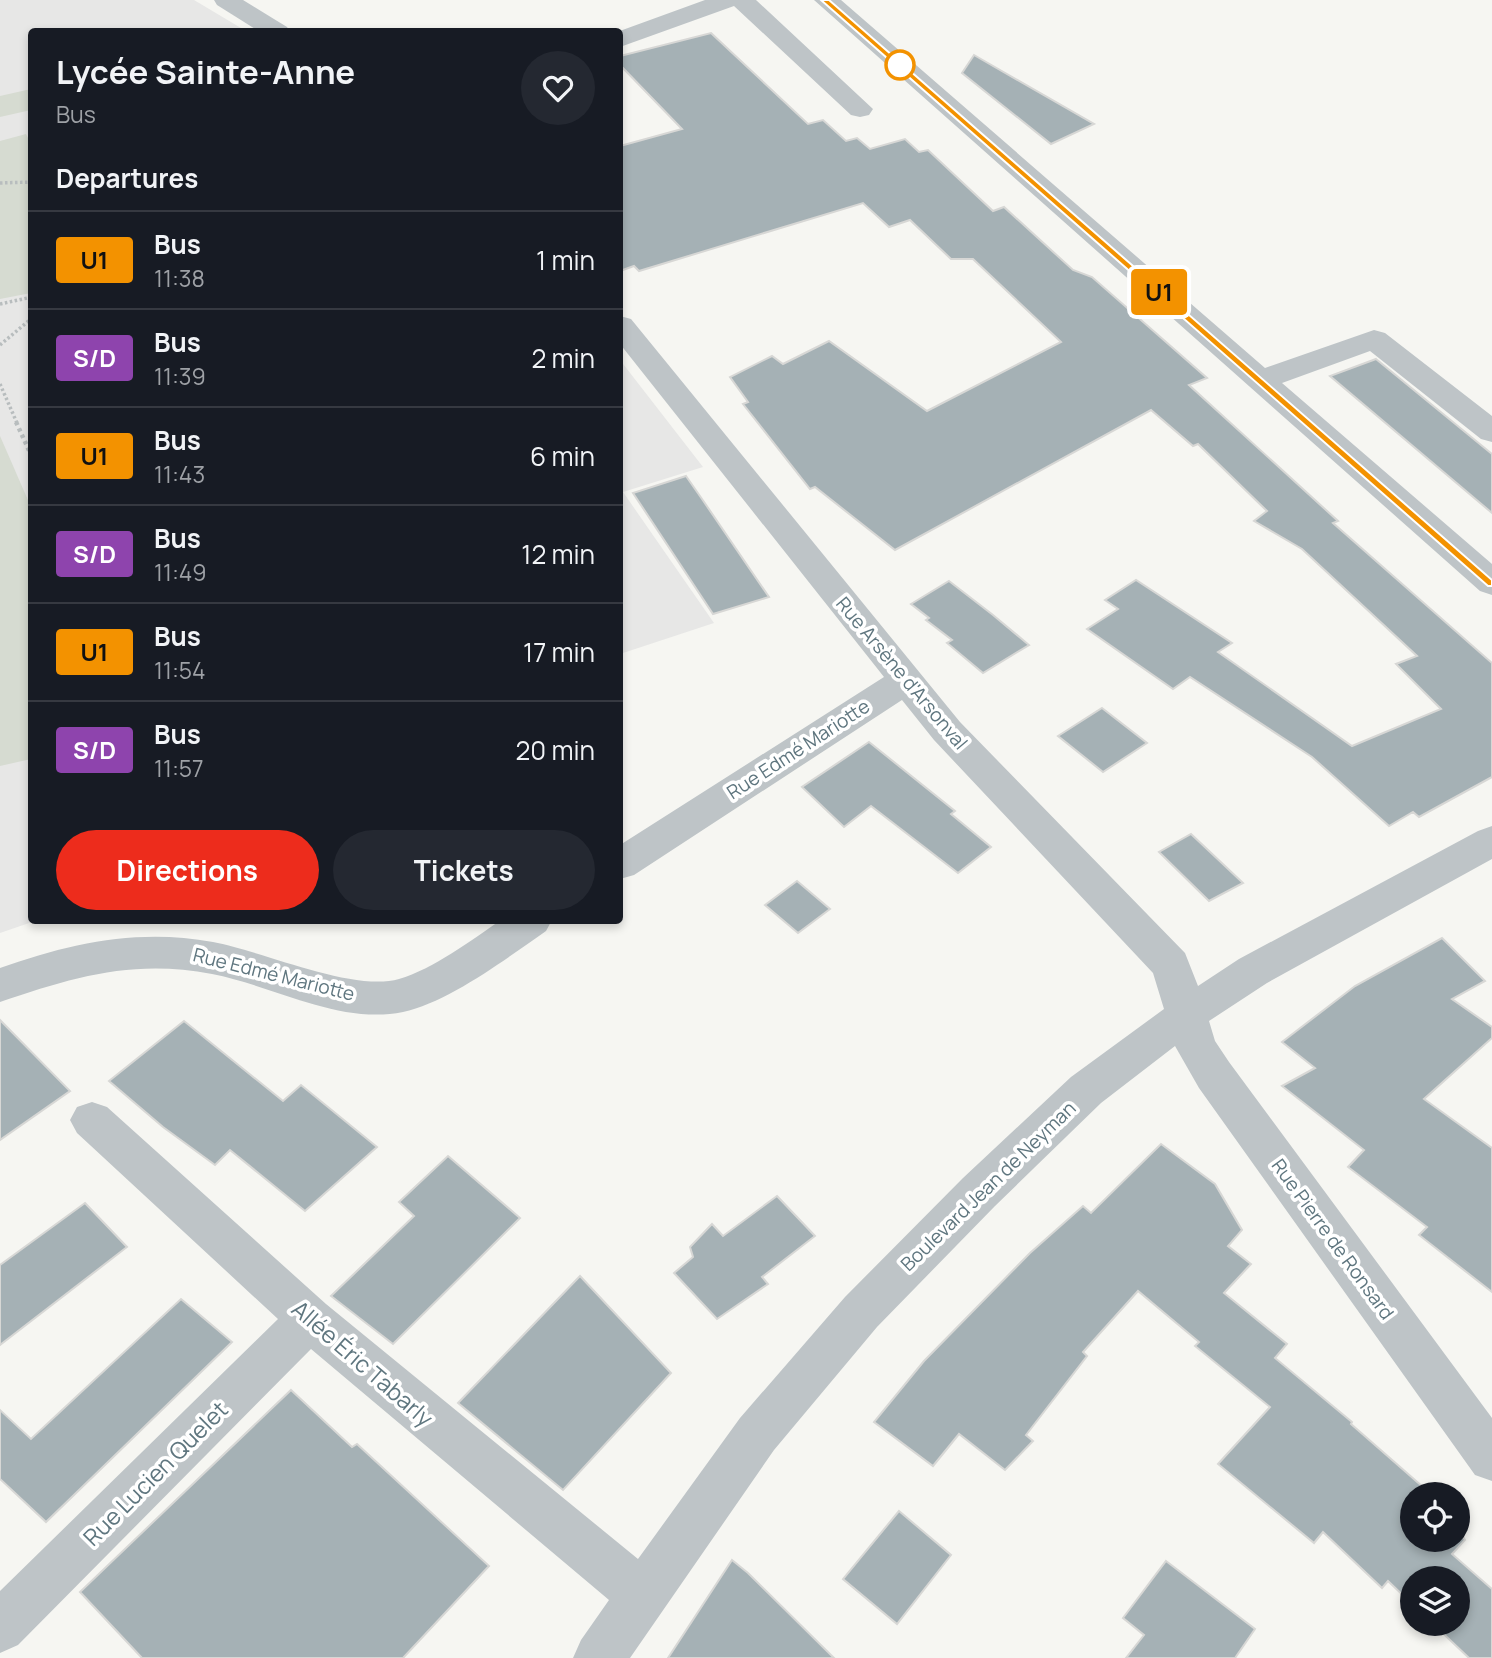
<!DOCTYPE html>
<html lang="en">
<head>
<meta charset="utf-8">
<style>
  :root { --surface:#171b24; --page:#242831; --text:#f1f3f6; --muted:#9ea1a6; --line:#363941; --accent:#ed2c1c }
  body { margin:0; font-family:Manrope,sans-serif; background:var(--page); color:var(--text); height:100vh; display:flex; flex-direction:column; font-size:26px; white-space:nowrap }
  * { box-sizing:border-box; margin:0 }
  p { font-size:23px; color:var(--muted) }
  .icon { flex:none; width:38px; height:38px; fill:none; stroke:currentColor; stroke-width:2; stroke-linecap:round; stroke-linejoin:round }
  .map { position:relative; flex:1; overflow:hidden }
  .drawer { position:absolute; left:28px; top:28px; width:595px; height:896px; display:flex; flex-direction:column; background:var(--surface); border-radius:7px; box-shadow:0 4px 10px #0003 }
  .drawer>* { flex:none }
  .badge { padding:0 14px; border-radius:5px; font-size:24px; line-height:46px }
  .buttons { position:absolute; left:1400px; top:1482px; display:grid; gap:14px }
  .buttons a { display:grid; place-items:center; width:70px; height:70px; border-radius:50%; background:var(--surface); box-shadow:0 4px 10px #0003; font-size:35px }
  .map>.badge { position:absolute; translate:-50% -50%; box-shadow:0 0 0 4px #fff }
  h2 { padding:0 28px; font-size:26px; line-height:63px }
  .round { display:grid; place-items:center; flex:none; width:74px; height:74px; border-radius:37px; background:var(--page) }
  .overview { display:flex; align-items:center; justify-content:space-between; height:119px; padding:0 28px }
  h1 { font-size:33px; font-weight:700; line-height:52px }
  .button { display:flex; gap:14px; margin-top:auto; padding:14px 28px }
  .button a { flex:1; height:80px; border-radius:42px; background:var(--accent); color:#fff; font-size:28px; font-weight:700; line-height:80px; text-align:center }
  .button a+a { background:var(--page); color:var(--text) }
  ul { padding:0; list-style:none }
  li { display:flex; align-items:center; gap:21px; height:98px; padding:0 28px; border-top:2px solid var(--line) }
  li div { flex:1 }
  li b { display:block; font-size:26px }
  li em { font-style:normal }
  li .badge { min-width:77px; font-weight:700; text-align:center }
  .map>svg:first-child { display:block }
  .built { fill:#e7e7e6 }
  .green { fill:#d6dbd1 }
  .building { fill:#a5b1b5; stroke:#d7d7d5; stroke-width:2 }
  .lines { fill:none; stroke-linecap:round; stroke-linejoin:round }
  .path-far1 { stroke:#b8bdbe; stroke-width:3.5; stroke-dasharray:2.5 2.5; stroke-linecap:butt }
  .path { stroke:#b8bdbe; stroke-width:4.5; stroke-dasharray:3.5 3.5; stroke-linecap:butt }
  .minor { fill:#bec4c7; fill-rule:evenodd }
  .line { fill:#f39200; stroke:#fff; stroke-width:2 }
  .stop-dot { fill:#fff; stroke:#f39200; stroke-width:3.5 }
  .labels { text-anchor:middle; dominant-baseline:central; stroke-width:7; stroke-linejoin:round; paint-order:stroke }
  .street-label { font-size:19px; fill:#5f767f; stroke:#fff }
  .near-street-label { font-size:23px; fill:#5f767f; stroke:#fff }
</style>
</head>
<body>
<div class="map">
<svg width="1492" height="1658" viewBox="0 0 1492 1658">
  <rect width="100%" height="100%" fill="#f6f6f2"/>
  <g class="built">
    <path d="M0,0H194L246,31L32,32V920L35,921L0,933Z"/>
    <path d="M620,360L703,467L623,492L714,623L620,654Z"/>
  </g>
  <g class="green">
    <path d="M31,89V110L0,117V96Z"/>
    <path d="M26,134L32,146L31,293L0,299V141Z"/>
    <path d="M0,436L31,507V759L0,766Z"/>
  </g>
  <g class="building">
    <path d="M711,33L808,124L823,120L846,141L857,138L870,149L905,139L919,152L928,150L993,211L1004,207L1073,270L1092,277L1207,378L1189,385L1338,521L1333,523L1492,663V777L1419,817L1413,812L1389,826L1312,757L1190,677L1173,689L1087,629L1118,609L1105,600L1136,580L1232,643L1218,652L1352,746L1441,709L1396,664L1417,656L1302,549L1254,521L1267,511L1198,444L1193,446L1151,410L895,550L815,487L810,489L743,404L748,402L730,377L772,356L783,364L829,341L927,411L1061,342L973,259H951L910,220L889,227L863,203L639,271L634,266L620,271V146L682,129L620,65V56Z"/>
    <path d="M974,55L1094,124L1051,144L962,73Z"/>
    <path d="M1376,359L1492,454V513L1330,376Z"/>
    <path d="M686,476L702,499L769,597L713,614L633,493Z"/>
    <path d="M949,581L993,615L1029,645L983,673L947,643L952,640L926,620L929,618L911,604Z"/>
    <path d="M1102,708L1147,743L1103,772L1058,736Z"/>
    <path d="M869,742L955,811L951,814L991,847L958,873L871,806L844,827L802,787Z"/>
    <path d="M1191,834L1243,883L1209,901L1159,852Z"/>
    <path d="M797,881L830,909L798,933L765,905Z"/>
    <path d="M1442,938L1485,981L1452,999L1492,1027V1038L1424,1099L1492,1148V1292L1419,1235L1427,1227L1348,1167L1364,1150L1282,1086L1315,1068L1282,1042L1355,986Z"/>
    <path d="M0,1020L70,1091L0,1140Z"/>
    <path d="M184,1021L283,1101L301,1085L377,1147L305,1211L230,1150L215,1165L163,1127L109,1081Z"/>
    <path d="M1161,1144L1215,1184L1242,1230L1228,1246L1251,1264L1224,1293L1287,1344L1275,1358L1352,1422L1351,1424L1431,1494H1412V1540H1458V1529L1465,1540L1452,1554L1492,1589V1658H1469L1433,1624H1458V1578H1412V1604L1388,1581L1382,1588L1323,1532L1314,1543L1218,1464L1270,1407L1195,1346L1199,1342L1138,1291L1083,1352L1087,1356L1026,1435L1033,1441L1005,1470L959,1434L933,1466L874,1422L924,1361L1030,1253L1083,1206L1091,1213Z"/>
    <path d="M448,1156L520,1218L393,1344L331,1296L414,1216L399,1202Z"/>
    <path d="M777,1196L815,1236L762,1277L768,1284L717,1319L674,1273L693,1257L690,1247L712,1224L723,1236Z"/>
    <path d="M85,1203L127,1247L0,1345V1265Z"/>
    <path d="M580,1276L671,1373L563,1490L458,1403Z"/>
    <path d="M181,1299L232,1342L46,1522L0,1479V1410L31,1439Z"/>
    <path d="M291,1390L352,1447L357,1444L489,1566L403,1658H142L80,1592Z"/>
    <path d="M899,1511L951,1555L897,1624L843,1579Z"/>
    <path d="M732,1560L748,1573L834,1658H668Z"/>
    <path d="M1166,1561L1255,1629L1235,1658H1126L1144,1635L1123,1618Z"/>
  </g>
  <g class="lines">
    <g class="path-far1">
      <path d="M0,183L32,182"/>
      <path d="M0,304L32,297"/>
      <path d="M0,345L32,318"/>
      <path d="M0,384L17,423"/>
    </g>
    <path class="path" d="M16,422L32,457"/>
    <g class="minor">
      <path d="M214,0H243L287,27L290,32H260L217,5Z"/>
      <path d="M705,0H756L873,109L869,115L860,117L851,115L734,6L620,47V32H617Z"/>
      <path d="M814,0H841L1265,368L1374,330L1385,333L1492,416V442L1481,439L1370,351L1282,383L1492,564V595L1480,591Z"/>
      <path d="M620,316L631,319L960,722L1185,953L1198,986L1239,959L1478,831L1492,826V859L1267,983L1209,1021L1215,1041L1229,1062L1492,1418V1481L1475,1475L1199,1088L1175,1046L1101,1103L995,1206L877,1327L774,1450L630,1658H573L581,1640L609,1600L311,1349L18,1645L0,1653V1591L278,1319L77,1133L70,1120L77,1107L92,1102L107,1107L326,1304L638,1559L740,1418L845,1297L963,1178L1071,1077L1164,1009L1153,973L934,740L902,700L634,875L620,879V845L884,677L620,344Z"/>
      <path d="M501,920H552L546,931C507,958 449,1002 403,1012C340,1025 274,986 212,974C133,959 74,977 0,1002V968C70,943 139,928 213,942C263,951 352,992 399,979C433,969 472,940 501,920Z"/>
    </g>
  </g>
  <path class="line" d="M821,0H829L1492,580V586H1488Z"/>
  <circle class="stop-dot" cx="900" cy="65" r="14"/>
  <g class="labels">
    <g class="street-label">
      <text transform="translate(902 673) rotate(50)">Rue Arsène d'Arsonval</text>
      <text transform="translate(798 749) rotate(-33)">Rue Edmé Mariotte</text>
      <text transform="translate(274 974) rotate(14)">Rue Edmé Mariotte</text>
      <text transform="translate(988 1186) rotate(-44)">Boulevard Jean de Neyman</text>
      <text transform="translate(1333 1239) rotate(54)">Rue Pierre de Ronsard</text>
    </g>
    <g class="near-street-label">
      <text transform="translate(363 1363) rotate(41)">Allée Éric Tabarly</text>
      <text transform="translate(155 1473) rotate(-45)">Rue Lucien Quelet</text>
    </g>
  </g>
</svg>
<div class="buttons">
<a><svg class="icon" aria-label="locate" viewBox="0 0 24 24"><circle cx="12" cy="12" r="6"/><path d="M12 2v4M12 18v4M2 12h4M18 12h4"/></svg></a>
<a><svg class="icon" aria-label="layers" viewBox="0 0 24 24"><path d="M12 4l9 5-9 5-9-5zM3 14l9 5 9-5"/></svg></a>
</div>
<b class="badge" style="left:1159px;top:292px;background:#f39200;color:#111">U1</b>
<section class="drawer">
<div class="overview"><div><h1>Lycée Sainte-Anne</h1><p>Bus</p></div><a class="round"><svg class="icon" aria-label="heart" viewBox="0 0 24 24"><path d="M12 20l-8-8c-3-5 5-10 8-4 3-6 11-1 8 4z"/></svg></a></div>
<h2>Departures</h2>
<ul>
<li><span class="badge" style="background:#f39200;color:#111">U1</span><div><b>Bus</b><p>11:38</p></div><em>1 min</em></li>
<li><span class="badge" style="background:#8e44ad;color:#fff">S/D</span><div><b>Bus</b><p>11:39</p></div><em>2 min</em></li>
<li><span class="badge" style="background:#f39200;color:#111">U1</span><div><b>Bus</b><p>11:43</p></div><em>6 min</em></li>
<li><span class="badge" style="background:#8e44ad;color:#fff">S/D</span><div><b>Bus</b><p>11:49</p></div><em>12 min</em></li>
<li><span class="badge" style="background:#f39200;color:#111">U1</span><div><b>Bus</b><p>11:54</p></div><em>17 min</em></li>
<li><span class="badge" style="background:#8e44ad;color:#fff">S/D</span><div><b>Bus</b><p>11:57</p></div><em>20 min</em></li>
</ul>
<div class="button"><a>Directions</a><a>Tickets</a></div>
</section>
</div>
</body>
</html>
